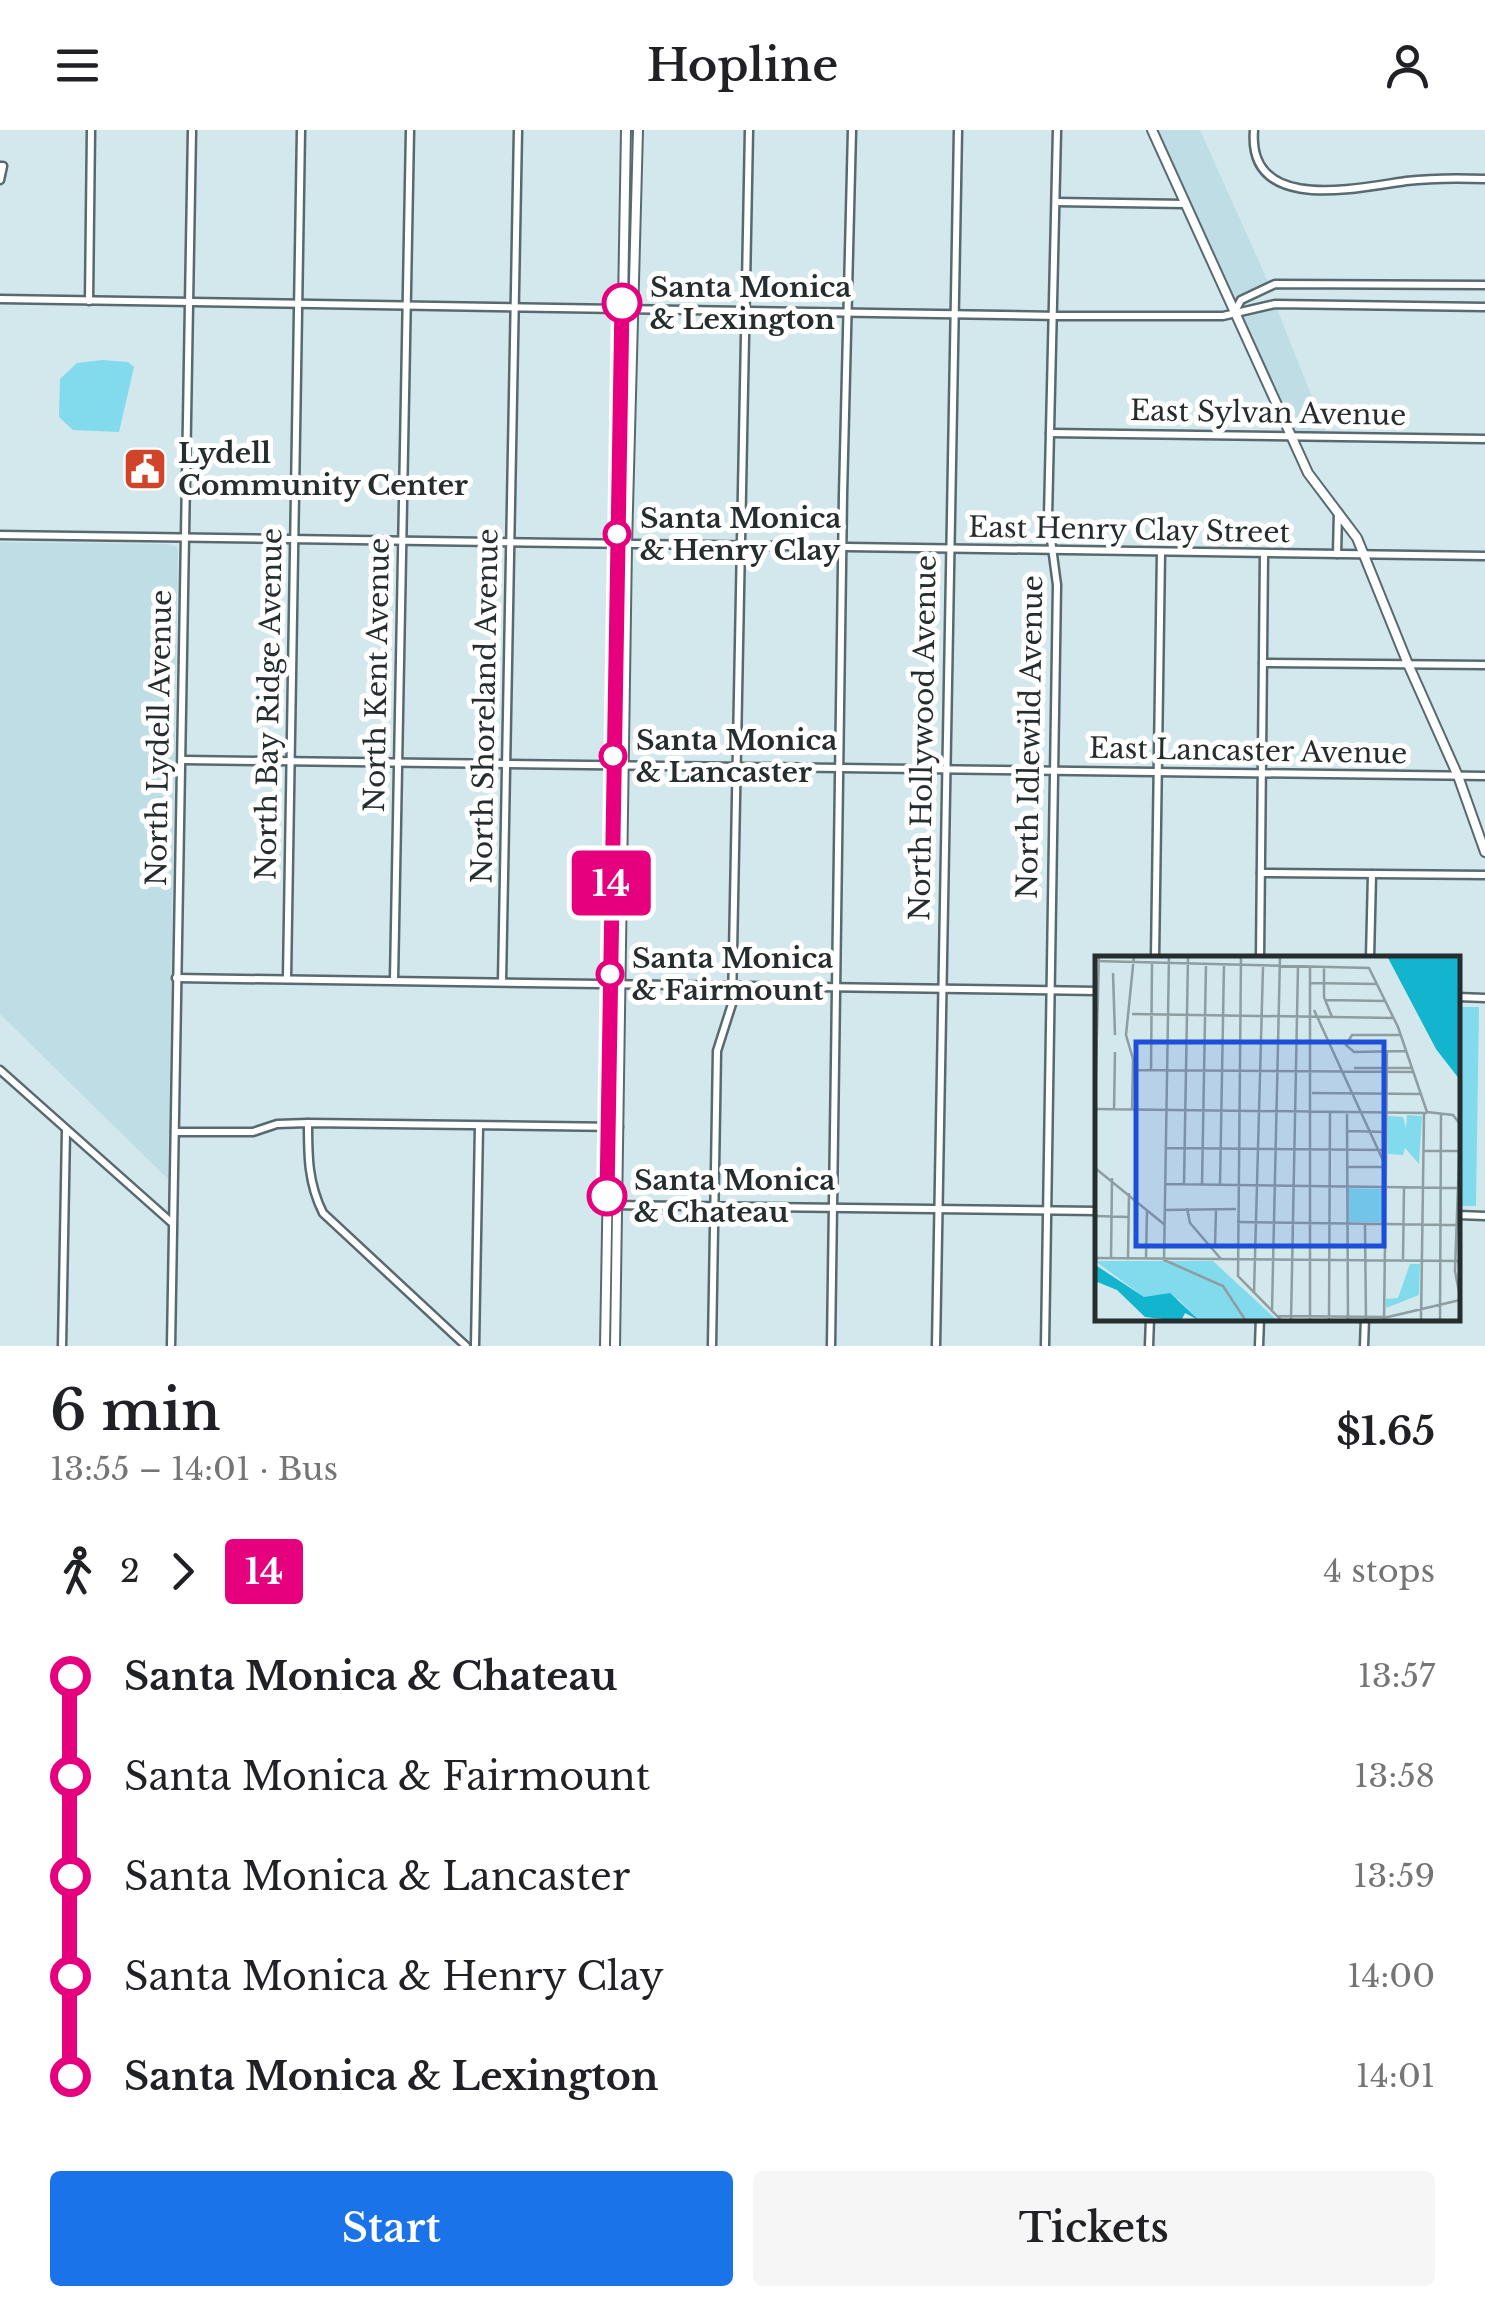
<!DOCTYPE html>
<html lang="en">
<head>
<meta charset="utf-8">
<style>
  :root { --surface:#fff; --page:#f6f6f6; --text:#202124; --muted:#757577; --accent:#1a73e8 }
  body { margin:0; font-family:"Libre Baskerville",serif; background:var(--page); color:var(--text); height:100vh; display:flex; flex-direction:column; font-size:38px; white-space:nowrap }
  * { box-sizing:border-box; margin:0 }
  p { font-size:32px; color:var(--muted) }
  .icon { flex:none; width:55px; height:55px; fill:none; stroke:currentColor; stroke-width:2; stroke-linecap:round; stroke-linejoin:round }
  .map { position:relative; height:1216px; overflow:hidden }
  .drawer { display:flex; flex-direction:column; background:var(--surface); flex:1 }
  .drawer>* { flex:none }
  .badge { padding:0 20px; border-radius:8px; font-size:35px; line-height:65px }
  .map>.badge { position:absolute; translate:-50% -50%; box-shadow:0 0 0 5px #fff }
  .legs { display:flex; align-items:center; gap:15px; height:110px; padding:0 50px; font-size:32px }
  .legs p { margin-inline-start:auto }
  .overview { display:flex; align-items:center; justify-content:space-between; height:170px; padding:0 50px }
  h1 { font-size:55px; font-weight:600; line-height:75px }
  .button { display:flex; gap:20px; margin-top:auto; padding:20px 50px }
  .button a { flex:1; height:115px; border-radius:10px; background:var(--accent); color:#fff; font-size:40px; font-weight:600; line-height:115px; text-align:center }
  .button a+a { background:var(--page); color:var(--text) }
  ul { padding:0 50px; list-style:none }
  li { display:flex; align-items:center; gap:35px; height:100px; font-size:38px }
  li i { display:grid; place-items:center; width:15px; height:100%; margin:0 12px; background:currentColor }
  li i::after { content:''; width:25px; height:25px; margin:-12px; border:8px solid; border-radius:50%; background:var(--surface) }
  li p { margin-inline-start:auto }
  li:first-child i { background:linear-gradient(#0000 50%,currentColor 0) }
  li:last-child i { background:linear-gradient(currentColor 50%,#0000 0) }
  header { display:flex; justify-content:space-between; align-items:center; height:130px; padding:0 50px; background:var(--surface); font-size:45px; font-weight:600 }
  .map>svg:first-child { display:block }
  .built { fill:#bfdde4 }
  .green { fill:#82daed }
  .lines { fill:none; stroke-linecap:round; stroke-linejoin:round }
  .minor-casing { stroke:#586a6f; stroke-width:11 }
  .tertiary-casing { stroke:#586a6f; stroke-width:12 }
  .minor { stroke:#fff; stroke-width:6 }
  .tertiary { stroke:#fff; stroke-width:8 }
  .line-1-casing { stroke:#fff; stroke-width:22 }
  .line-1 { stroke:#e6007e; stroke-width:15 }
  .stop-1-dot { fill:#fff; stroke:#e6007e; stroke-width:5 }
  .labels { text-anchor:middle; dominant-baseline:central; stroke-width:10; stroke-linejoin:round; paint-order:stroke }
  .stop-label { font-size:28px; font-weight:bold; fill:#252d2e; stroke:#fff; text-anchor:start }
  .street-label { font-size:28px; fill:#252d2e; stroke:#fff }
  .poi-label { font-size:28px; font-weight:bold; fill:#252d2e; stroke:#fff; text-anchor:start }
  .inset-road { fill:none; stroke:#8d9da0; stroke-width:2.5 }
  .view { fill:#1d4ed8; fill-opacity:0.15; stroke:#1d4ed8; stroke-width:5 }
  .inset-edge { fill:none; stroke:#252d2e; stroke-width:5 }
</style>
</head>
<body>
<header><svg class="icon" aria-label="menu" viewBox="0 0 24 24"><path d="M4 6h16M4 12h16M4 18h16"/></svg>Hopline<svg class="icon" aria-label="person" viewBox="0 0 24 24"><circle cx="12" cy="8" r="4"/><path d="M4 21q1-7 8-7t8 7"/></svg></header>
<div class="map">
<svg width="1485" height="1216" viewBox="0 0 1485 1216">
  <rect width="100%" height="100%" fill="#d3e8ec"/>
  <g class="built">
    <path d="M1152,0H1200L1270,156L1241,170L1235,181L1275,174L1328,307L1290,306Z"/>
    <path d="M0,412L167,414L177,417L178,422L168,1049L0,884Z"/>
  </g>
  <g class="green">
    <path d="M102,230L128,232L134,237L119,302L73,300L59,287L60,249L77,233Z"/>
    <path d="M1458,877H1479L1476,1076H1458Z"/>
  </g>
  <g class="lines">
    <defs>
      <g id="minor">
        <path d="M1254,0C1247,84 1357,58 1406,51C1432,48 1459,48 1485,49"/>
        <path d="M0,36H3L0,50"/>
        <path d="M1056,72L1185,74"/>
        <path d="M0,169L1060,186H1223L1275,174L1485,177"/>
        <path d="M89,171L91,0"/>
        <path d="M1235,181L1241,170L1275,154L1485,155"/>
        <path d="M1050,303L1485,309"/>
        <path d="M0,405L1485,426"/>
        <path d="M1337,424L1338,382"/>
        <path d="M1263,533L1485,535"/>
        <path d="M183,630L1485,646"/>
        <path d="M1261,743L1485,745"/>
        <path d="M1155,828L1161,422"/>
        <path d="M1260,828L1264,424"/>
        <path d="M1370,828L1372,744"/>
        <path d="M176,848L1098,861"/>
        <path d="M287,848L301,0"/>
        <path d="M394,850L410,0"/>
        <path d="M502,852L518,0"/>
        <path d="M1458,867L1485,868"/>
        <path d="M0,940L171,1092"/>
        <path d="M308,993C308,1026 308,1053 323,1083L466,1216"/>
        <path d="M175,1002H253L277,994L308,993L619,997"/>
        <path d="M607,1075L1098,1081"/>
        <path d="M1458,1085L1485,1086"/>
        <path d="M62,1216L66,1000"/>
        <path d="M171,1216L192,0"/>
        <path d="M475,1216L479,996"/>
        <path d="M712,1216L717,921L732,874L749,0"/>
        <path d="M831,1216L843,365L852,0"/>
        <path d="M936,1216L958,0"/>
        <path d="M1045,1216L1057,455L1048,387L1057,0"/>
        <path d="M1149,1216L1150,1188"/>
        <path d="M1259,1216L1260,1188"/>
        <path d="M1364,1216L1365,1188"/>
      </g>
      <g id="tertiary">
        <path d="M1152,0L1308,343L1357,408L1408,534L1458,646L1485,722"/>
        <path d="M605,1216L626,0"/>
        <path d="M615,1216L627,416L638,0"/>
      </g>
    </defs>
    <use href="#minor" class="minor-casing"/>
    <use href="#tertiary" class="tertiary-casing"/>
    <use href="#minor" class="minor"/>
    <use href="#tertiary" class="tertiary"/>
  </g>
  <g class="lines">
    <defs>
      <path id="line-1" d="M607,1066L622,173"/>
    </defs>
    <use href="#line-1" class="line-1-casing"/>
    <use href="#line-1" class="line-1"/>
  </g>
  <defs>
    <symbol id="civic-square" viewBox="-11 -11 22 22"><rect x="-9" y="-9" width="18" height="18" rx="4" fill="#d0452a" stroke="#fff"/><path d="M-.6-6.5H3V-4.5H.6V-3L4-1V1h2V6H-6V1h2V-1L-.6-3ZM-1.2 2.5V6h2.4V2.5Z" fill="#fff"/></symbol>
  </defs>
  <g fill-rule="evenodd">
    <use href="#civic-square" x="120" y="314" width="50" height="50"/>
  </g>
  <g class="stop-1-dot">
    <circle cx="622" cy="173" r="18"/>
    <circle cx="617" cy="404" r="12"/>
    <circle cx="613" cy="626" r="12"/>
    <circle cx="610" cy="844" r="12"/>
    <circle cx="607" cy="1066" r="18"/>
  </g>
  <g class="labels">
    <g class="stop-label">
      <text x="650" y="157">Santa Monica<tspan x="650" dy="32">&amp; Lexington</tspan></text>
      <text x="640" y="388">Santa Monica<tspan x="640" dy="32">&amp; Henry Clay</tspan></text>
      <text x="636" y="610">Santa Monica<tspan x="636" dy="32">&amp; Lancaster</tspan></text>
      <text x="632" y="828">Santa Monica<tspan x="632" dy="32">&amp; Fairmount</tspan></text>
      <text x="634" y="1050">Santa Monica<tspan x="634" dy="32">&amp; Chateau</tspan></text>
    </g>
    <g class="street-label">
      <text transform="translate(1268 283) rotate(1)">East Sylvan Avenue</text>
      <text transform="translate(1129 400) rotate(1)">East Henry Clay Street</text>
      <text transform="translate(377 545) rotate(-89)">North Kent Avenue</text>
      <text transform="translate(269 574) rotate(-89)">North Bay Ridge Avenue</text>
      <text transform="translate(485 576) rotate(-89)">North Shoreland Avenue</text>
      <text transform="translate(1030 607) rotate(-89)">North Idlewild Avenue</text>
      <text transform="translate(159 608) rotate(-89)">North Lydell Avenue</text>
      <text transform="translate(923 608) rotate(-89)">North Hollywood Avenue</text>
      <text transform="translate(1248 621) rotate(1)">East Lancaster Avenue</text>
    </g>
    <g class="poi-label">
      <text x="178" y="323">Lydell<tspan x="178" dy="32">Community Center</tspan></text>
    </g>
  </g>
  <g transform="translate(1095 826)">
    <rect width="365" height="365" fill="#d3e8ec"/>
    <path d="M312,159L327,160L324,208L310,192L308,199L293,198V160L308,161L311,172ZM253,232L288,233V266H254ZM0,305H118L183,365H105L83,343L49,341ZM315,308H325L324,339L291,352V343L303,342Z" fill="#82daed"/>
    <path d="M292,0H365V124L341,93ZM2,310L49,341L75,337L105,365L90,357L86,365L50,361L22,334L0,325Z" fill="#12b4ce"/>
    <path class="inset-road" d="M74,0L69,304L128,330L151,365M146,0L143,320L187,365M0,5L274,12L303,71L332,156L358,159L365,168M215,10V365M229,11V41L237,61M18,17L20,79M215,27L282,28M230,44L290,45M219,54L291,211L289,365M37,58L299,62M306,79H257L251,89L259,96L312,95M259,112H318M38,114L319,116M56,115L57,8M217,137L326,138M0,151L4,0M0,153L332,157M19,154L20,96M37,154L38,103L31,79L39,0M252,158L253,365M365,174L360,315L365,341M252,175L291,176M71,192L291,194M328,195H363M252,211H291L292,94M0,212L70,269M70,228L365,232M89,228L93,0M107,229L111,8M125,229L129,8M92,252L95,267L126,303M70,254L141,253M0,260L33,261M142,266L365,269M270,268L271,365M120,291L121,254M0,302L365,305M16,302L17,222M33,302L34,237M51,302L52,255M308,303L309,232M159,337L168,11M177,354L185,0M182,360L293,361L365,344M196,365L203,10M234,365L235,157M326,365L329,158M345,365L346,158"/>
    <path class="view" d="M41,86H289V290H41Z"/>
    <rect width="365" height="365" class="inset-edge"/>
  </g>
</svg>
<b class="badge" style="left:611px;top:753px;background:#e6007e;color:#fff">14</b>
</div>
<section class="drawer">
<div class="overview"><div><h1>6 min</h1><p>13:55 – 14:01 · Bus</p></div><b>$1.65</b></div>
<div class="legs"><svg class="icon" aria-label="walk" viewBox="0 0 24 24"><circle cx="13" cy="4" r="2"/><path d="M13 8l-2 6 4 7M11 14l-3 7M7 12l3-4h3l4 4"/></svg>2<svg class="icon" aria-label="forward" viewBox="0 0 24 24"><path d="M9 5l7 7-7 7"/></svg><b class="badge" style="background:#e6007e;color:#fff">14</b><p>4 stops</p></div>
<ul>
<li><i style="color:#e6007e"></i><b>Santa Monica &amp; Chateau</b><p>13:57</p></li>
<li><i style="color:#e6007e"></i><span>Santa Monica &amp; Fairmount</span><p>13:58</p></li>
<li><i style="color:#e6007e"></i><span>Santa Monica &amp; Lancaster</span><p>13:59</p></li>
<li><i style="color:#e6007e"></i><span>Santa Monica &amp; Henry Clay</span><p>14:00</p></li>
<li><i style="color:#e6007e"></i><b>Santa Monica &amp; Lexington</b><p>14:01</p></li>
</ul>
<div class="button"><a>Start</a><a>Tickets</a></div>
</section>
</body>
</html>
